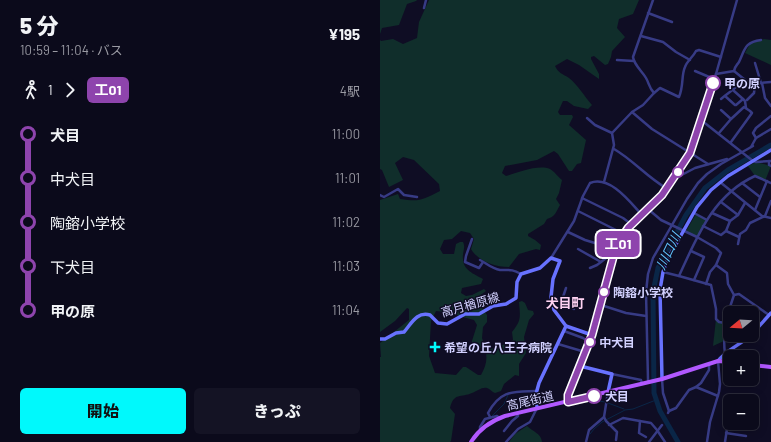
<!DOCTYPE html>
<html lang="ja">
<head>
<meta charset="utf-8">
<style>
  :root { --surface:#0b0a1b; --page:#141324; --text:#f1f3f6; --muted:#9a9aa3; --line:#2b2b3a; --accent:#00f9fc }
  body { margin:0; font-family:Barlow,"Noto Sans JP",sans-serif; background:var(--page); color:var(--text); height:100vh; display:flex; flex-direction:column; font-size:15px; white-space:nowrap }
  * { box-sizing:border-box; margin:0 }
  p { font-size:13px; color:var(--muted) }
  .icon { flex:none; width:22px; height:22px; fill:none; stroke:currentColor; stroke-width:2; stroke-linecap:round; stroke-linejoin:round }
  .map { position:relative; flex:1; overflow:hidden }
  .panel { display:flex; flex-direction:column; background:var(--surface); width:380px }
  .panel>* { flex:none }
  .badge { padding:0 8px; border-radius:6px; font-size:14px; line-height:26px }
  .needle { width:26px; rotate:252deg }
  .fabs { position:absolute; left:343px; top:306px; display:grid; gap:8px }
  .fabs a { display:grid; place-items:center; width:36px; height:36px; border-radius:6px; background:var(--surface); box-shadow:0 2px 10px #0003,0 0 0 1px var(--line); font-size:20px }
  .map>.badge { position:absolute; translate:-50% -50%; box-shadow:0 0 0 2px #fff }
  .legs { display:flex; align-items:center; gap:6px; height:44px; padding:0 20px; font-size:13px }
  .legs p { margin-inline-start:auto }
  .overview { display:flex; align-items:center; justify-content:space-between; height:68px; padding:0 20px }
  h1 { font-size:22px; font-weight:800; line-height:30px }
  .cta { display:flex; gap:8px; margin-top:auto; padding:8px 20px }
  .cta a { flex:1; height:46px; border-radius:6px; background:var(--accent); color:#111; font-size:16px; font-weight:800; line-height:46px; text-align:center }
  .cta a+a { background:var(--page); color:var(--text) }
  ul { padding:0 20px; list-style:none }
  li { display:flex; align-items:center; gap:14px; height:44px; font-size:15px }
  li i { display:grid; place-items:center; width:6px; height:100%; margin:0 5px; background:currentColor }
  li i::after { content:''; width:10px; height:10px; margin:-5px; border:3px solid; border-radius:50%; background:var(--surface) }
  li p { margin-inline-start:auto }
  li:first-child i { background:linear-gradient(#0000 50%,currentColor 0) }
  li:last-child i { background:linear-gradient(currentColor 50%,#0000 0) }
  main { display:flex; flex:1; min-height:0 }
  .map>svg:first-child { display:block }
  .green { fill:#102e2b; fill-rule:evenodd }
  .lines { fill:none; stroke-linecap:round; stroke-linejoin:round }
  .stream { stroke:#0a2647; stroke-width:1 }
  .river { stroke:#0a2647; stroke-width:5 }
  .street { stroke:#373b85; stroke-width:2.5 }
  .secondary { stroke:#6872ff; stroke-width:3.5 }
  .primary { stroke:#b158ff; stroke-width:4 }
  .line-1-casing { stroke:#fff; stroke-width:9 }
  .line-1 { stroke:#8e44ad; stroke-width:6 }
  .stop-1-dot { fill:#fff; stroke:#8e44ad; stroke-width:2 }
  .poi-dot { fill:#00f9fc; stroke:#0f0d24; stroke-width:1.5 }
  .labels { text-anchor:middle; dominant-baseline:central; stroke-width:3; stroke-linejoin:round; paint-order:stroke }
  .stop-label { font-size:12px; font-weight:bold; fill:#d2d1ff; stroke:#0f0d24; text-anchor:start }
  .street-label { font-size:12px; fill:#d2d1ff; stroke:#0f0d24 }
  .poi-label { font-size:12px; font-weight:bold; fill:#d2d1ff; stroke:#0f0d24; text-anchor:start }
  .water-label { font-size:13px; font-style:italic; fill:#5fc3ff; stroke:#0f0d24 }
  .neighbourhood-label { font-size:13px; font-weight:bold; fill:#ffd3f3; stroke:#0f0d24 }
</style>
</head>
<body>
<main>
<section class="panel">
<div class="overview"><div><h1>5 分</h1><p>10:59 – 11:04 · バス</p></div><b>¥195</b></div>
<div class="legs"><svg class="icon" aria-label="walk" viewBox="0 0 24 24"><circle cx="13" cy="4" r="2"/><path d="M13 8l-2 6 4 7M11 14l-3 7M7 12l3-4h3l4 4"/></svg>1<svg class="icon" aria-label="forward" viewBox="0 0 24 24"><path d="M9 5l7 7-7 7"/></svg><b class="badge" style="background:#8e44ad;color:#fff">工01</b><p>4駅</p></div>
<ul>
<li><i style="color:#8e44ad"></i><b>犬目</b><p>11:00</p></li>
<li><i style="color:#8e44ad"></i><span>中犬目</span><p>11:01</p></li>
<li><i style="color:#8e44ad"></i><span>陶鎔小学校</span><p>11:02</p></li>
<li><i style="color:#8e44ad"></i><span>下犬目</span><p>11:03</p></li>
<li><i style="color:#8e44ad"></i><b>甲の原</b><p>11:04</p></li>
</ul>
<div class="cta"><a>開始</a><a>きっぷ</a></div>
</section>
<div class="map">
<svg width="391" height="442" viewBox="0 0 391 442">
  <rect width="100%" height="100%" fill="#0f0d24"/>
  <g class="green">
    <path d="M0,0H37L36,1L27,4L19,25L2,28L0,34Z"/>
    <path d="M49,0H259L253,14L239,19L237,28L245,37L232,51L231,57L228,64L225,65L214,56L211,57V59L219,74V79L199,65L187,59L175,66C178,73 183,74 189,78C198,85 204,96 212,105L208,109L194,106L187,101H183L178,112L180,115H192L193,117L189,125L206,140L201,163L197,164L192,171H189L178,154L174,151L157,160L125,166L122,173L126,176C137,173 158,164 170,169C174,171 178,177 182,180L179,193L176,199L180,205C176,212 175,217 167,219L164,224L148,234V236L155,240L161,245L160,250L156,249L139,254L129,267C115,267 98,261 91,249L94,239L90,233L81,231L72,239L64,240L60,249L63,254H74L76,244L80,242H83C86,248 82,252 83,259C83,270 94,274 103,279L101,284L82,288L81,293L86,296L92,295L104,289L106,291L99,296L100,305L107,315V322L103,327L102,338L104,344L108,349L116,348L133,340L132,332C142,320 140,316 139,302L142,301L145,303L148,310L153,311L154,314L149,320L144,337L146,353L139,364V376L135,375L124,384L121,391L115,393C112,392 110,389 107,388C101,387 98,391 92,393C81,398 74,392 70,408L75,414L71,441L70,442H0V357H1L0,343L29,320V309L27,308L15,321L0,332V200L18,194L20,199C40,202 42,200 60,191L59,184L34,160L23,157L15,163L23,180L9,187L2,170L0,169V40L1,41L13,39L23,44L37,38L39,22ZM56,311C69,312 81,317 94,320L97,325L92,341V349L95,351L100,348L105,349C108,359 106,366 101,375H98L86,367H83L76,375L55,373L49,356L51,321Z"/>
    <path d="M384,39L391,40V65L365,53L370,44Z"/>
    <path d="M376,162L391,166L385,181L375,176L368,166Z"/>
    <path d="M316,214L327,220L317,237L306,231Z"/>
    <path d="M336,319L345,323L344,341L333,346Z"/>
    <path d="M147,426C153,432 161,433 162,442H129L135,434Z"/>
  </g>
  <g class="lines">
    <g class="stream">
      <path d="M213,400L225,402"/>
      <path d="M228,403L244,409"/>
      <path d="M112,416L124,404L128,395"/>
      <path d="M210,434L214,429L222,422L245,410L253,409L276,400"/>
    </g>
    <path class="river" d="M298,442L280,411L274,393L273,292L278,268L306,215L325,188L348,170L391,145"/>
    <g class="street">
      <path d="M273,0L253,57C254,65 262,71 266,78C269,83 269,88 274,93"/>
      <path d="M44,8L46,0"/>
      <path d="M268,13L292,22"/>
      <path d="M261,36L283,42L296,52L310,60"/>
      <path d="M237,60L254,61"/>
      <path d="M375,63L381,83"/>
      <path d="M315,71L334,79"/>
      <path d="M354,71C355,66 357,65 359,62C365,49 365,42 381,40"/>
      <path d="M336,74L354,71L370,84L391,82"/>
      <path d="M382,83L385,98L391,106"/>
      <path d="M345,96L355,105H356L363,99L354,91"/>
      <path d="M341,99C349,92 357,88 364,79"/>
      <path d="M363,99L365,101L366,108"/>
      <path d="M367,100L374,93L375,84"/>
      <path d="M341,110L351,119"/>
      <path d="M252,112L272,129L328,164"/>
      <path d="M207,118L215,125L232,133"/>
      <path d="M321,120L373,161L376,162L391,161"/>
      <path d="M339,133L351,119L364,107L370,111L372,113L351,142"/>
      <path d="M376,138L373,133L376,128L391,116"/>
      <path d="M371,147L376,138L391,129"/>
      <path d="M234,149C253,160 267,177 286,188"/>
      <path d="M389,161V165L391,166"/>
      <path d="M294,179L315,168L347,159"/>
      <path d="M224,182L234,145L232,133L252,112L263,105L274,93L280,88L299,97C304,85 301,76 305,67C307,61 313,57 316,51L319,50L341,57"/>
      <path d="M340,182L382,216L391,218"/>
      <path d="M362,183L380,197"/>
      <path d="M0,195L4,197L18,189L24,195L37,197"/>
      <path d="M202,198L243,218L251,224"/>
      <path d="M341,202L358,215"/>
      <path d="M268,209L281,220L317,237L336,248L341,253L336,265L347,273L348,284L354,295C347,314 342,333 345,353"/>
      <path d="M375,210L387,181"/>
      <path d="M198,211L244,234"/>
      <path d="M314,213L327,220"/>
      <path d="M332,213L350,221"/>
      <path d="M323,226L341,235L346,231L350,221L358,215L365,203"/>
      <path d="M346,231L359,237"/>
      <path d="M188,232L205,240L218,244L233,251"/>
      <path d="M92,239L86,256L85,262L99,268L103,262"/>
      <path d="M358,244L360,234L366,230L370,223L385,216L391,201"/>
      <path d="M198,249L221,262"/>
      <path d="M311,251L324,257L314,280"/>
      <path d="M171,258L194,221L203,196L210,183C230,175 250,202 262,215"/>
      <path d="M100,260C106,263 112,269 120,270C130,270 132,269 141,274"/>
      <path d="M210,268L217,265L234,252"/>
      <path d="M283,272L299,276C317,237 333,195 375,176L391,183"/>
      <path d="M299,276L331,285L336,309V319L339,322L345,323"/>
      <path d="M326,284L330,272L336,265"/>
      <path d="M354,295L359,294L389,315"/>
      <path d="M172,300L179,301L194,309"/>
      <path d="M179,301L183,297L186,288"/>
      <path d="M221,305L246,313L266,316"/>
      <path d="M184,331L203,338L209,342"/>
      <path d="M212,335L236,247L251,224L282,195L310,153L336,74L357,0"/>
      <path d="M178,344L205,352"/>
      <path d="M232,374L261,380L262,384"/>
      <path d="M282,379L283,393L289,411"/>
      <path d="M268,380L266,292L268,274L273,258L307,199L318,183L327,174L341,164L373,146"/>
      <path d="M316,387L338,396"/>
      <path d="M288,413L289,411L296,408L309,390L316,387L321,383L329,370V364"/>
      <path d="M110,417L108,413C121,389 134,392 157,391"/>
      <path d="M224,417L226,421L237,432L236,440"/>
      <path d="M260,421L259,433L266,437"/>
      <path d="M229,425L243,418L271,423L277,430L285,442"/>
      <path d="M100,430V427L105,419L117,416L119,418"/>
      <path d="M124,431L132,421L138,416L137,413"/>
      <path d="M346,433L366,436"/>
      <path d="M126,442L138,429L150,422L157,408"/>
      <path d="M206,442L209,430L224,417L228,392"/>
      <path d="M269,442L282,425"/>
      <path d="M327,442L330,422L339,392L340,384L338,361"/>
      <path d="M345,442L347,429"/>
    </g>
    <g class="secondary">
      <path d="M372,334L391,313"/>
      <path d="M0,339H5L16,333L24,332C31,324 37,311 50,315L58,323L67,324L85,314H99L113,306L126,304L136,298L137,282L141,274L160,268L171,258L180,261L173,279L171,297L174,310L186,326L212,335L188,395V402"/>
      <path d="M338,361C346,350 360,345 371,335"/>
      <path d="M200,366L232,374L228,392"/>
      <path d="M282,379L280,290L283,272L287,260L317,207L331,190L348,176L391,150"/>
      <path d="M157,408L156,394L159,383L186,326"/>
    </g>
    <g class="primary">
      <path d="M372,365L391,367"/>
      <path d="M91,442C99,429 111,421 125,416L282,379L338,361L350,362"/>
    </g>
  </g>
  <g class="lines">
    <defs>
      <path id="line-1" d="M214,396L188,402V395L212,335L236,247L248,228L282,195L310,153L333,83"/>
    </defs>
    <use href="#line-1" class="line-1-casing"/>
    <use href="#line-1" class="line-1"/>
  </g>
  <g class="stop-1-dot">
    <circle cx="333" cy="83" r="7"/>
    <circle cx="298" cy="172" r="5"/>
    <circle cx="224" cy="292" r="5"/>
    <circle cx="210" cy="342" r="5"/>
    <circle cx="214" cy="396" r="7"/>
  </g>
  <path class="poi-dot" d="M53 341h4v4h4v4h-4v4h-4v-4h-4v-4h4z"/>
  <g class="labels">
    <g class="stop-label">
      <text x="344" y="83">甲の原</text>
      <text x="233" y="292">陶鎔小学校</text>
      <text x="219" y="342">中犬目</text>
      <text x="225" y="396">犬目</text>
    </g>
    <g class="street-label">
      <text transform="translate(90 304) rotate(-16)">高月楢原線</text>
      <text transform="translate(150 400) rotate(-13)">高尾街道</text>
    </g>
    <g class="poi-label">
      <text x="64" y="347">希望の丘八王子病院</text>
    </g>
    <g class="water-label">
      <text transform="translate(288 251) rotate(-64)">川口川</text>
    </g>
    <g class="neighbourhood-label">
      <text x="185" y="303">犬目町</text>
    </g>
  </g>
</svg>
<div class="fabs">
<a><svg class="needle" viewBox="-14 -14 28 28"><path d="M0-13l5 13h-10z" fill="#e53935"/><path d="M0 13l5-13h-10z" fill="#9a9aa3"/></svg></a>
<a>+</a>
<a>−</a>
</div>
<b class="badge" style="left:238px;top:244px;background:#8e44ad;color:#fff">工01</b>
</div>
</main>
</body>
</html>
